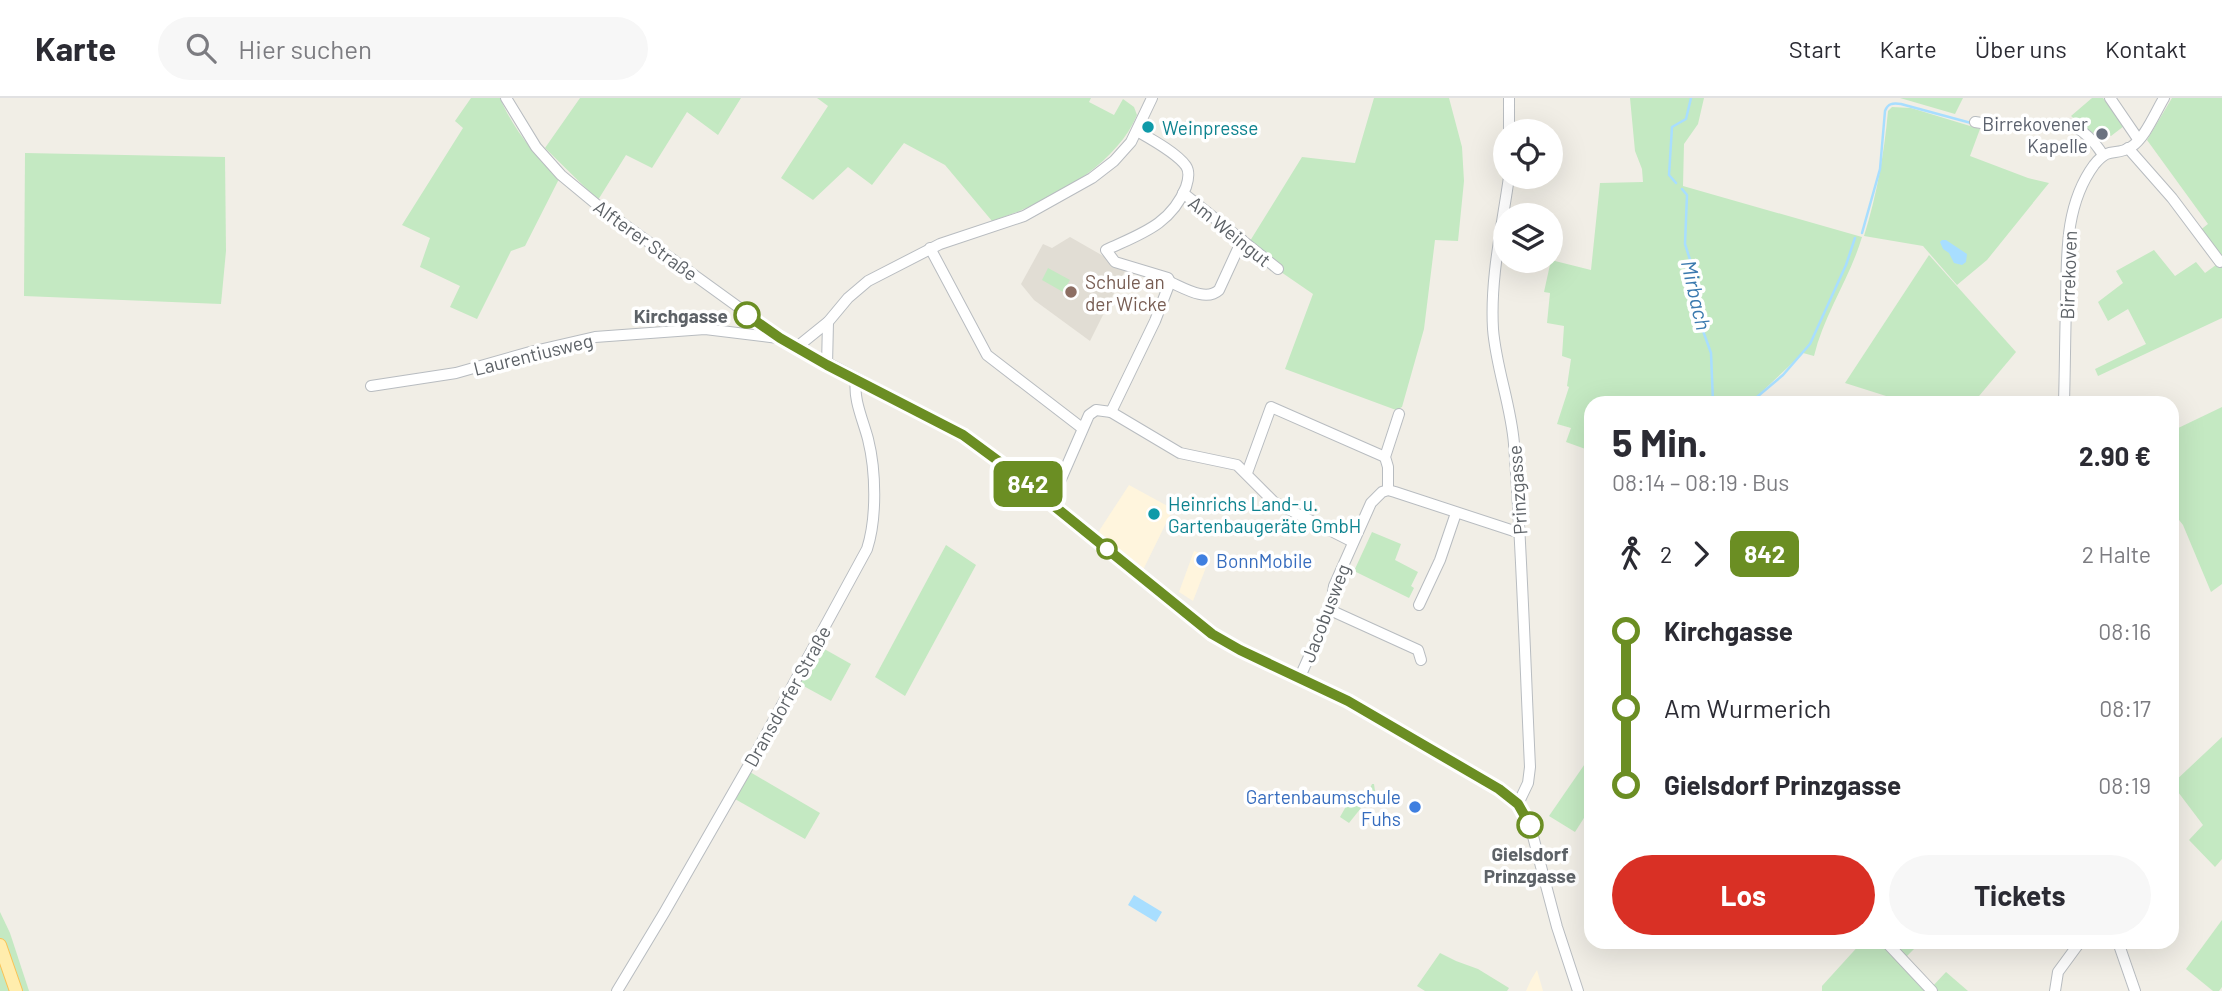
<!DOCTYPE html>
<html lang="de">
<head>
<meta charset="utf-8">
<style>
  :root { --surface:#fff; --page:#f7f7f7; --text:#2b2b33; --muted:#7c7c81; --line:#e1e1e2; --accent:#d93025 }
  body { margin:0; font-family:Barlow,sans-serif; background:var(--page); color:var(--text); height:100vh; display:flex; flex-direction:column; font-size:26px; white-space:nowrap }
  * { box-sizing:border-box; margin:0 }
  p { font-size:23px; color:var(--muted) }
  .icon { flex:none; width:38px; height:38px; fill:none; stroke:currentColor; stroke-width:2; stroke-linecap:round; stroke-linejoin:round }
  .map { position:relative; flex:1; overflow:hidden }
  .drawer { position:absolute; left:1584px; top:298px; width:595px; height:553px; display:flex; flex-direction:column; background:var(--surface); border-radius:21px; box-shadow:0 7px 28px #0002 }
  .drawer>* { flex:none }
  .badge { padding:0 14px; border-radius:10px; font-size:24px; line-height:46px }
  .tools { position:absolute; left:1493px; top:21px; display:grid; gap:14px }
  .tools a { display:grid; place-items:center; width:70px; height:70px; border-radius:50%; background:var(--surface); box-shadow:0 7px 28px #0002; font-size:35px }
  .map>.badge { position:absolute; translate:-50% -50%; box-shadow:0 0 0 4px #fff }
  .legs { display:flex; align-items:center; gap:10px; height:77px; padding:0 28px; font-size:23px }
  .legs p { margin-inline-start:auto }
  .overview { display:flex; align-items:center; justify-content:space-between; height:119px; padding:0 28px }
  h1 { font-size:38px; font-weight:700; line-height:52px }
  .cta { display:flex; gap:14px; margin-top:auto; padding:14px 28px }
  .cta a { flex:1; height:80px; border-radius:42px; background:var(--accent); color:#fff; font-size:28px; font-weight:700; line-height:80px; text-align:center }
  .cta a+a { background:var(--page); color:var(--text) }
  ul { padding:0 28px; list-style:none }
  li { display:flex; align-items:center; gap:24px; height:77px; font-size:26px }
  li i { display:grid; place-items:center; width:10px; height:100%; margin:0 9px; background:currentColor }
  li i::after { content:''; width:18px; height:18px; margin:-9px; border:5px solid; border-radius:50%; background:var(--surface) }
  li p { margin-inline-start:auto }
  li:first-child i { background:linear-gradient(#0000 50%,currentColor 0) }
  li:last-child i { background:linear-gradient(currentColor 50%,#0000 0) }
  header { display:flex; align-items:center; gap:42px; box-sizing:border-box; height:98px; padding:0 35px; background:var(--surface); border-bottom:2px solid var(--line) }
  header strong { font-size:33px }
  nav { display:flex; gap:38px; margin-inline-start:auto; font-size:24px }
  .search { width:490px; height:63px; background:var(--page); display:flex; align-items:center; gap:18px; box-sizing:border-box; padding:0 24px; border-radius:38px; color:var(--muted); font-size:26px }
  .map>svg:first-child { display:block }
  .commercial { fill:#fff5dd }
  .education { fill:#e1ddd4 }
  .green { fill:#c4e9c2 }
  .water { fill:#a8deff }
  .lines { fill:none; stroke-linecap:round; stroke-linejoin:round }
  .stream { stroke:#a8deff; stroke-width:2.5 }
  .minor-casing { stroke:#b8bcc0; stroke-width:12 }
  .major-casing { stroke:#fac356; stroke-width:14 }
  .minor { stroke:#fff; stroke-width:10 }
  .major { stroke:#ffedad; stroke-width:12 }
  .line-1-casing { stroke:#fff; stroke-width:16 }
  .line-1 { stroke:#6b8e23; stroke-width:10 }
  .culture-dot { fill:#0f9aa8; stroke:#fff; stroke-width:2.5 }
  .worship-dot { fill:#6b7280; stroke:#fff; stroke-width:2.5 }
  .education-dot { fill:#8d6e63; stroke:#fff; stroke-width:2.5 }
  .stop-1-dot { fill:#fff; stroke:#6b8e23; stroke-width:3.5 }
  .shop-dot { fill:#3f7fe0; stroke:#fff; stroke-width:2.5 }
  .labels { text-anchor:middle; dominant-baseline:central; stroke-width:7; stroke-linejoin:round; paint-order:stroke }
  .worship-label { font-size:19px; fill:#5b616d; stroke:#fff; text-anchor:end }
  .culture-label { font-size:19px; fill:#0d838f; stroke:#fff; text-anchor:start }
  .street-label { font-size:19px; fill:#5d6267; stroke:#fff }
  .education-label { font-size:19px; fill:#785e54; stroke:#fff; text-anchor:start }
  .stop-label { font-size:19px; font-weight:bold; fill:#5d6267; stroke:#fff; text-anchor:end }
  .shop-label { font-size:19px; fill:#366cbe; stroke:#fff; text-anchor:start }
  .water-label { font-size:21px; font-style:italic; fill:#3b7aaf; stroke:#fff }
</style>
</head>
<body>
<header>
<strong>Karte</strong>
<div class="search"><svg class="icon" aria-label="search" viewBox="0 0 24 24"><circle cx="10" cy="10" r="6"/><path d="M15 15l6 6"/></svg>Hier suchen</div>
<nav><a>Start</a><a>Karte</a><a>Über uns</a><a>Kontakt</a></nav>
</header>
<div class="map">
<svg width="2222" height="893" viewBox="0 0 2222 893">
  <rect width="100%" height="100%" fill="#f1eee6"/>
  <g class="commercial">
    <path d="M1129,387L1173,411L1143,472L1097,436Z"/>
    <path d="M1194,453L1210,459L1193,503L1179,494Z"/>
    <path d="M1537,872L1543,893H1526L1531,882Z"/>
  </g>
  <path class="education" d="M1070,139L1126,171L1090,243L1034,202L1021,186L1043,146L1052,150Z"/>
  <g class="green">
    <path d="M471,0H500C513,31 535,57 559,81L525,148L511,153L477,221L450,209L460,188L420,169L430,140L402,127L463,30L455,23Z"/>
    <path d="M580,0H741L718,37L687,14L652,70L626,57L598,102L545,50Z"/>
    <path d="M817,0H1091L1089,4L1114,17L1123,1L1134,9L1137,17C1115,70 1045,106 992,123L945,67L904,45L872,87L848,69L813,102L781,80L828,8Z"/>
    <path d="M1374,0H1449L1462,49L1464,83L1458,143L1435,142L1424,231L1402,309L1396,312L1285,271L1313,196L1281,174L1283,170L1250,143L1302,59L1355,65Z"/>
    <path d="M1630,0H1704L1698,26L1684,46L1683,88L1862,139C1850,180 1824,216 1814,258L1803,255L1751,304H1591V353L1566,344L1571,330L1557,326L1569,289L1567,288L1571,261L1562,258L1564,228L1547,225L1550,195L1544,194L1551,162L1591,172L1600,85L1643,84L1642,71L1635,53Z"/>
    <path d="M1900,0H1963L1955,16Z"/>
    <path d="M2092,0H2103L2124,28L2111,38L2100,28L2092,36L2071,18Z"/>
    <path d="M2172,0H2222V220L2098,278L2095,271L2146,246L2128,211L2108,223L2098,204L2123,185L2116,173L2154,152L2175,178L2196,164L2205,175L2220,164L2199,133L2208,126L2147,42Z"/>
    <path d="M1892,9L1911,10L1980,31L1970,58L2028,80L2049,85L1987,162L1957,187L1923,148L1864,138C1877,96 1884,57 1888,13Z"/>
    <path d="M25,55L225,59L226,153L221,206L24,198Z"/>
    <path d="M1929,157L2016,254L1974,304H1905L1845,285Z"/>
    <path d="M1048,170L1070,182L1063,194L1042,182Z"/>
    <path d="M2222,309V486L2211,494L2183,427L2172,413V333Z"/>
    <path d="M1372,434L1401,446L1395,462L1418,474L1411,488L1414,490L1409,500L1354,473Z"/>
    <path d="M946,447L976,467L905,598L875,579Z"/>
    <path d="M819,548L851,566L831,603L798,585Z"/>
    <path d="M2222,639V761L2215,769L2189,742L2203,727L2172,686Z"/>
    <path d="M1591,657V709L1575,734L1549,718Z"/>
    <path d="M750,674L820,715L805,741L735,701Z"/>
    <path d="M1372,686H1374L1375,693L1381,701C1376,705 1369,711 1362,708Z"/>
    <path d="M1349,703L1361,710L1349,725L1340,719Z"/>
    <path d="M0,814L10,835L29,893H0Z"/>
    <path d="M2222,822V889L2219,893H2213L2186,871Z"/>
    <path d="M1862,844H1883L1929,893H1822V888Z"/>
    <path d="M1888,844H1921L1904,861Z"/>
    <path d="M1440,855L1456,863L1478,871L1509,890L1507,893H1425L1417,888Z"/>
    <path d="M1946,874L1968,893H1935L1931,890Z"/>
  </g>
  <g class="water">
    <path d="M1942,142H1946L1967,156L1966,164L1962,167L1954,165L1949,155L1943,151L1940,144Z"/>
    <path d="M1134,797L1162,814L1156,824L1128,807Z"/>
  </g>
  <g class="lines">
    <g class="stream">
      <path d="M1676,85L1669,77L1672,29L1686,21L1691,0"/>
      <path d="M1682,91L1687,97L1685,146L1699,190L1702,230L1711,255L1713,304"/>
      <path d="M1862,135L1880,71L1885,13C1888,5 1893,5 1901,6L1971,25"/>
      <path d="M1751,304L1783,277L1810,246L1846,167L1855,140"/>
    </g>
    <defs>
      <g id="minor">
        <path d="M506,0L536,49L561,77L596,106L781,240L963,337L1001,365L1212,536L1299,581L1348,603L1509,698L1522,711L1530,727L1557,829L1578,893"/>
        <path d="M2110,0L2138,41"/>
        <path d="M1975,24L1994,27L2067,26C2082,30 2095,44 2103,57"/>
        <path d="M1137,33C1151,41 1177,55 1186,68C1190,74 1188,83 1186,89C1171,127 1140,136 1106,152L1115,164L1168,180L1170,184"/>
        <path d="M1509,33V0"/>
        <path d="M2128,50L2172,100L2220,164"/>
        <path d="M1509,79C1502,129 1490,180 1493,231C1496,270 1511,307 1514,346C1522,454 1525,562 1530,669L1528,685L1518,706"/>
        <path d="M1183,95L1278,171"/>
        <path d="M930,150L987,257L1082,330"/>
        <path d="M797,249L828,224L848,200L868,183L940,146L1024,118L1092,80L1114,63L1131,44L1152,0"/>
        <path d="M827,267L828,224"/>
        <path d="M371,288L456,275L530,254L595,239L705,231L778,240"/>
        <path d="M2064,304C2065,272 2065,240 2066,207C2067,159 2064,108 2094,67C2110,47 2115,59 2131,49C2145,40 2155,15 2164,0"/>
        <path d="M1111,314L1180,355L1237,367L1274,404L1353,444"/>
        <path d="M1247,375L1271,309L1385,359"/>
        <path d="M1388,392V369L1385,359L1399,316"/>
        <path d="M1051,404L1089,317L1096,312L1111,314L1155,223L1170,184C1184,190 1206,204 1219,192L1242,142"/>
        <path d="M1419,507L1440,462L1456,415"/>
        <path d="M1330,512L1418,552L1421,562"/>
        <path d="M1299,581L1330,512L1334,488L1371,405L1382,394L1388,392L1395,394L1520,435"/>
        <path d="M1886,844L1932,893"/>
        <path d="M2118,844L2135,893"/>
        <path d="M617,893L664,815L758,651L867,451C877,420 876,373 868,341C863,322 853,301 856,282"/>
        <path d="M2055,893L2058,874L2080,844"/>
      </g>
      <path id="major" d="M0,847L16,893"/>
    </defs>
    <use href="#minor" class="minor-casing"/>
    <use href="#major" class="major-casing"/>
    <use href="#minor" class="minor"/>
    <use href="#major" class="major"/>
  </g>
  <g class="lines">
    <defs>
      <path id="line-1" d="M747,217L780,240L827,267L963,337L1001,365L1212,536L1240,552L1348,603L1499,691L1518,706L1530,727"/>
    </defs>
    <use href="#line-1" class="line-1-casing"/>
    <use href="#line-1" class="line-1"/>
  </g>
  <g class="culture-dot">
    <circle cx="1148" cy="29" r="7"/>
    <circle cx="1154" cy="416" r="7"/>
  </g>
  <circle class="worship-dot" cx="2102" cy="36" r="7"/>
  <circle class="education-dot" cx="1071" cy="194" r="7"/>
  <g class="stop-1-dot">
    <circle cx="747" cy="217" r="12"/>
    <circle cx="1107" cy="451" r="9"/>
    <circle cx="1530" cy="727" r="12"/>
  </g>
  <g class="shop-dot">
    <circle cx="1202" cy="462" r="7"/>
    <circle cx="1415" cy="709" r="7"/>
  </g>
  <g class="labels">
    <g class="worship-label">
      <text x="2088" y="25">Birrekovener<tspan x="2088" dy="22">Kapelle</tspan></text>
    </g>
    <g class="culture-label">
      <text x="1162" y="29">Weinpresse</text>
      <text x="1168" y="405">Heinrichs Land- u.<tspan x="1168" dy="22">Gartenbaugeräte GmbH</tspan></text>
    </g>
    <g class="street-label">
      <text transform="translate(1230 133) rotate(39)">Am Weingut</text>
      <text transform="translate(646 142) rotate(36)">Alfterer Straße</text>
      <text transform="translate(2068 177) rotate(-88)">Birrekoven</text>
      <text transform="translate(533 256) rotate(-14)">Laurentiusweg</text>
      <text transform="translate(1517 392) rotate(-94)">Prinzgasse</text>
      <text transform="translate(1325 515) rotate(-69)">Jacobusweg</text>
      <text transform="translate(787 598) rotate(-61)">Dransdorfer Straße</text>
    </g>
    <g class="education-label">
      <text x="1085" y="183">Schule an<tspan x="1085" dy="22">der Wicke</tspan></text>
    </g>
    <g class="stop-label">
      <text x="728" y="217">Kirchgasse</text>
      <text x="1530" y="755" text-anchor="middle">Gielsdorf<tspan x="1530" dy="22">Prinzgasse</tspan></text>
    </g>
    <g class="shop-label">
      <text x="1216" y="462">BonnMobile</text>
      <text x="1401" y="698" text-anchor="end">Gartenbaumschule<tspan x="1401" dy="22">Fuhs</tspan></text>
    </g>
    <g class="water-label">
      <text transform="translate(1697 197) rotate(77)">Mirbach</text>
    </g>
  </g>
</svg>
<div class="tools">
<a><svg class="icon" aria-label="locate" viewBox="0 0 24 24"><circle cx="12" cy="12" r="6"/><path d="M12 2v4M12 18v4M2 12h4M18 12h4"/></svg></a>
<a><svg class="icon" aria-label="layers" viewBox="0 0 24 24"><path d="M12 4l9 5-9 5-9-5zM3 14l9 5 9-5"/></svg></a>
</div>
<b class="badge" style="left:1028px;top:386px;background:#6b8e23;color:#fff">842</b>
<section class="drawer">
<div class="overview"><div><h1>5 Min.</h1><p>08:14 – 08:19 · Bus</p></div><b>2.90 €</b></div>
<div class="legs"><svg class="icon" aria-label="walk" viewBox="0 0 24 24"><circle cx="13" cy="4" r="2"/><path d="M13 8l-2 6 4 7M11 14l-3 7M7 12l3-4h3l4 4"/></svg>2<svg class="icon" aria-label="forward" viewBox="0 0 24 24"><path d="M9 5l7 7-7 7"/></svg><b class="badge" style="background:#6b8e23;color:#fff">842</b><p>2 Halte</p></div>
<ul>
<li><i style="color:#6b8e23"></i><b>Kirchgasse</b><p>08:16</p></li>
<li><i style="color:#6b8e23"></i><span>Am Wurmerich</span><p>08:17</p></li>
<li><i style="color:#6b8e23"></i><b>Gielsdorf Prinzgasse</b><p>08:19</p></li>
</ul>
<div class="cta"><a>Los</a><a>Tickets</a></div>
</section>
</div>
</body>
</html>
